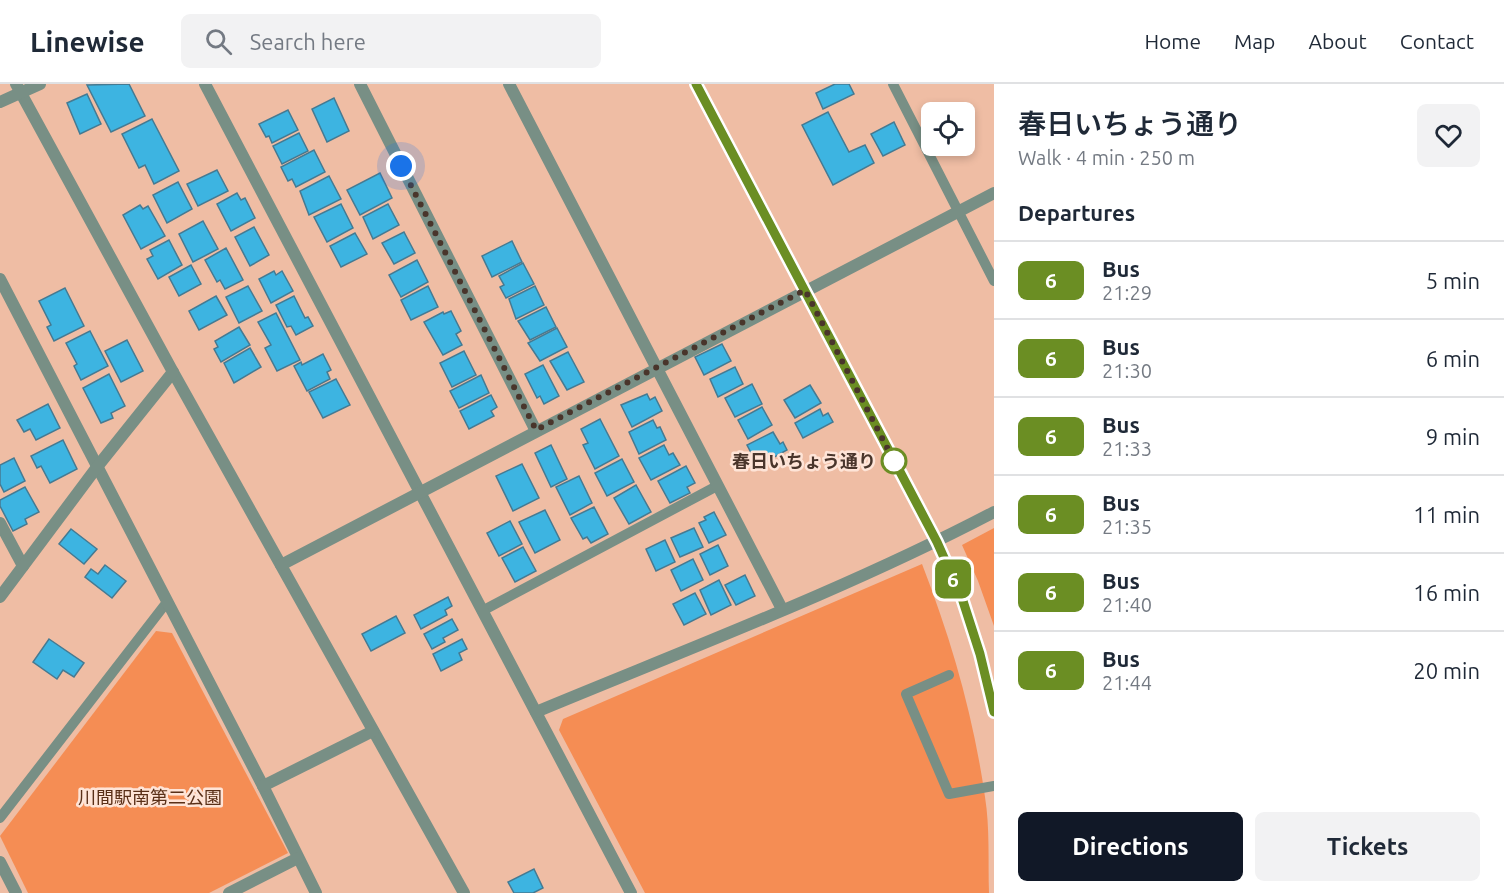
<!DOCTYPE html>
<html lang="en">
<head>
<meta charset="utf-8">
<style>
  :root { --surface:#fff; --page:#f2f2f3; --text:#1f2937; --muted:#747a83; --line:#e0e1e3; --accent:#111827 }
  body { margin:0; font-family:Ubuntu,"Noto Sans JP",sans-serif; background:var(--page); color:var(--text); height:100vh; display:flex; flex-direction:column; font-size:22px; white-space:nowrap }
  * { box-sizing:border-box; margin:0 }
  p { font-size:20px; color:var(--muted) }
  .icon { flex:none; width:33px; height:33px; fill:none; stroke:currentColor; stroke-width:2; stroke-linecap:round; stroke-linejoin:round }
  .map { position:relative; flex:1; overflow:hidden }
  .sheet { display:flex; flex-direction:column; background:var(--surface); width:510px }
  .sheet>* { flex:none }
  .badge { padding:0 12px; border-radius:9px; font-size:21px; line-height:39px }
  .buttons { position:absolute; left:921px; top:18px; display:grid; gap:12px }
  .buttons a { display:grid; place-items:center; width:54px; height:54px; border-radius:9px; background:var(--surface); box-shadow:0 3px 9px #0003; font-size:30px }
  .you { position:absolute; width:30px; height:30px; margin:-15px; border:4px solid #fff; border-radius:50%; background:#1a73e8; box-shadow:0 0 0 9px #1a73e833 }
  .map>.badge { position:absolute; translate:-50% -50%; box-shadow:0 0 0 3px #fff }
  h2 { padding:0 24px; font-size:22px; line-height:54px }
  .round { display:grid; place-items:center; flex:none; width:63px; height:63px; border-radius:9px; background:var(--page) }
  .overview { display:flex; align-items:center; justify-content:space-between; height:102px; padding:0 24px }
  h1 { font-size:28px; font-weight:600; line-height:45px }
  .button { display:flex; gap:12px; margin-top:auto; padding:12px 24px }
  .button a { flex:1; height:69px; border-radius:9px; background:var(--accent); color:#fff; font-size:24px; font-weight:600; line-height:69px; text-align:center }
  .button a+a { background:var(--page); color:var(--text) }
  ul { padding:0; list-style:none }
  li { display:flex; align-items:center; gap:18px; height:78px; padding:0 24px; border-top:2px solid var(--line) }
  li div { flex:1 }
  li b { display:block; font-size:22px }
  li em { font-style:normal }
  li .badge { min-width:66px; font-weight:700; text-align:center }
  header { display:flex; align-items:center; gap:36px; box-sizing:border-box; height:84px; padding:0 30px; background:var(--surface); border-bottom:2px solid var(--line) }
  header strong { font-size:28px }
  nav { display:flex; gap:33px; margin-inline-start:auto; font-size:21px }
  .search { width:420px; height:54px; background:var(--page); display:flex; align-items:center; gap:15px; box-sizing:border-box; padding:0 21px; border-radius:9px; color:var(--muted); font-size:22px }
  main { display:flex; flex:1; min-height:0 }
  .map>svg:first-child { display:block }
  .green { fill:#f58d54 }
  .building { fill:#3db4e1; stroke:#457a92; stroke-width:1.5 }
  .lines { fill:none; stroke-linecap:round; stroke-linejoin:round }
  .service { stroke:#788f85; stroke-width:10 }
  .minor { stroke:#788f85; stroke-width:12 }
  .tertiary { stroke:#788f85; stroke-width:12 }
  .line-casing { stroke:#fff; stroke-width:14 }
  .line { stroke:#6b8e23; stroke-width:9 }
  .walk { stroke:#49352b; stroke-width:6; stroke-dasharray:0 10.8 }
  .stop-dot { fill:#fff; stroke:#6b8e23; stroke-width:3 }
  .labels { text-anchor:middle; dominant-baseline:central; stroke-width:5; stroke-linejoin:round; paint-order:stroke }
  .stop-label { font-size:18px; font-weight:bold; fill:#49352b; stroke:#fee4d7; text-anchor:end }
  .park-label { font-size:18px; fill:#5a2f17; stroke:#fee4d7 }
</style>
</head>
<body>
<header>
<strong>Linewise</strong>
<div class="search"><svg class="icon" aria-label="search" viewBox="0 0 24 24"><circle cx="10" cy="10" r="6"/><path d="M15 15l6 6"/></svg>Search here</div>
<nav><a>Home</a><a>Map</a><a>About</a><a>Contact</a></nav>
</header>
<main>
<div class="map">
<svg width="994" height="809" viewBox="0 0 994 809">
  <rect width="100%" height="100%" fill="#efbda4"/>
  <g class="green">
    <path d="M994,444V542L978,497L962,461Z"/>
    <path d="M922,480C952,558 973,630 985,713C990,744 988,778 989,809H645L559,646L563,635Z"/>
    <path d="M156,547L172,549L288,769L209,809H28L0,752Z"/>
  </g>
  <g class="building">
    <path d="M129,0L145,32L111,48L87,1Z"/>
    <path d="M835,0H849L854,10L823,25L816,9Z"/>
    <path d="M87,10L101,40L80,50L67,19Z"/>
    <path d="M334,14L349,47L327,58L312,25Z"/>
    <path d="M288,26L298,46L272,59L269,52L266,53L259,40Z"/>
    <path d="M828,28L849,68L865,61L874,79L833,101L802,41Z"/>
    <path d="M152,35L179,87L154,100L145,81L139,84L122,50Z"/>
    <path d="M894,38L905,61L883,72L871,50Z"/>
    <path d="M299,49L308,67L282,80L273,62Z"/>
    <path d="M314,66L325,88L296,103L292,95L288,97L281,83Z"/>
    <path d="M217,86L228,107L198,122L187,100Z"/>
    <path d="M380,89L392,114L360,131L347,106Z"/>
    <path d="M329,92L341,115L309,131L300,107Z"/>
    <path d="M178,98L192,125L167,139L153,111Z"/>
    <path d="M237,109L241,116L245,114L255,134L231,147L217,120Z"/>
    <path d="M341,120L353,144L327,158L314,133Z"/>
    <path d="M388,120L399,141L373,155L363,133Z"/>
    <path d="M140,121L143,125L148,122L165,152L141,165L123,131Z"/>
    <path d="M203,137L218,165L193,178L179,150Z"/>
    <path d="M254,143L269,171L250,182L235,153Z"/>
    <path d="M404,148L415,169L394,180L382,159Z"/>
    <path d="M355,149L367,170L341,183L330,162Z"/>
    <path d="M169,156L182,181L158,195L147,175L153,172L150,166Z"/>
    <path d="M512,157L522,178L492,193L482,172Z"/>
    <path d="M226,164L243,196L225,205L220,196L217,198L205,176Z"/>
    <path d="M417,176L428,198L401,213L389,191Z"/>
    <path d="M523,179L534,200L506,214L500,203L504,201L499,192Z"/>
    <path d="M191,181L201,200L179,212L169,193Z"/>
    <path d="M274,187L276,191L282,187L293,207L271,219L259,195Z"/>
    <path d="M248,202L262,227L239,239L226,213Z"/>
    <path d="M428,202L438,223L411,236L401,216Z"/>
    <path d="M535,202L544,221L516,235L509,215Z"/>
    <path d="M65,204L84,242L54,257L47,243L51,241L39,217Z"/>
    <path d="M216,212L227,231L199,246L189,227Z"/>
    <path d="M294,212L305,234L308,233L313,242L296,251L291,242L287,243L276,221Z"/>
    <path d="M546,223L556,243L530,256L518,237Z"/>
    <path d="M451,227L461,247L456,250L462,261L443,271L424,238L443,228L444,230Z"/>
    <path d="M276,229L300,276L277,287L265,264L271,261L258,238Z"/>
    <path d="M239,243L250,261L221,278L214,265L218,263L215,257Z"/>
    <path d="M557,244L567,263L540,277L528,259Z"/>
    <path d="M90,247L108,282L81,296L74,282L77,280L66,259Z"/>
    <path d="M127,256L143,287L121,298L105,267Z"/>
    <path d="M722,260L731,277L704,291L695,273Z"/>
    <path d="M250,264L261,283L234,299L224,279Z"/>
    <path d="M464,267L476,291L452,303L440,279Z"/>
    <path d="M568,268L584,298L567,306L550,277Z"/>
    <path d="M323,270L331,286L327,288L330,295L307,307L294,282L301,278L302,281Z"/>
    <path d="M543,281L559,312L544,320L540,312L537,314L525,290Z"/>
    <path d="M735,283L743,300L718,313L710,295Z"/>
    <path d="M109,290L125,322L111,329L113,334L101,339L83,304Z"/>
    <path d="M481,291L489,309L459,324L450,307Z"/>
    <path d="M336,295L350,321L323,334L309,308Z"/>
    <path d="M752,300L762,320L735,333L725,314Z"/>
    <path d="M810,301L821,319L795,334L784,316Z"/>
    <path d="M647,310L650,316L655,313L662,327L632,343L621,321Z"/>
    <path d="M491,311L497,323L491,327L494,332L469,345L460,327Z"/>
    <path d="M48,320L60,344L36,356L30,345L24,348L17,336Z"/>
    <path d="M762,323L772,341L748,355L738,336Z"/>
    <path d="M820,325L823,332L828,329L833,338L803,354L795,339Z"/>
    <path d="M600,335L619,372L595,385L583,361L588,359L581,345Z"/>
    <path d="M653,336L657,344L660,343L666,356L639,370L629,348Z"/>
    <path d="M773,348L780,360L783,358L787,366L758,382L747,361Z"/>
    <path d="M63,356L77,385L50,399L41,382L37,384L31,372Z"/>
    <path d="M551,361L567,395L551,403L535,369Z"/>
    <path d="M664,361L669,371L673,369L680,381L651,396L639,374Z"/>
    <path d="M14,374L25,397L4,408L0,400V381Z"/>
    <path d="M622,375L634,398L607,412L595,389Z"/>
    <path d="M522,380L539,414L513,427L496,392Z"/>
    <path d="M686,382L695,399L687,403L690,409L670,419L658,397Z"/>
    <path d="M579,392L592,419L570,431L556,403Z"/>
    <path d="M636,401L651,428L629,440L614,414Z"/>
    <path d="M25,403L39,428L25,435L27,440L13,447L0,422V416Z"/>
    <path d="M594,423L608,450L591,459L587,453L583,455L571,434Z"/>
    <path d="M545,426L560,456L535,469L519,438Z"/>
    <path d="M714,428L726,451L709,459L699,439L706,436L704,433Z"/>
    <path d="M510,437L522,460L499,472L487,449Z"/>
    <path d="M694,444L703,463L680,473L671,454Z"/>
    <path d="M71,445L97,465L84,480L59,460Z"/>
    <path d="M665,456L675,478L656,487L646,465Z"/>
    <path d="M718,461L728,482L710,491L700,470Z"/>
    <path d="M523,463L536,487L515,498L502,474Z"/>
    <path d="M693,475L703,496L681,507L671,486Z"/>
    <path d="M105,481L126,497L112,514L85,493L91,485L98,490Z"/>
    <path d="M745,491L755,512L736,521L725,501Z"/>
    <path d="M719,496L731,521L711,531L700,506Z"/>
    <path d="M695,509L706,530L684,541L673,520Z"/>
    <path d="M448,513L452,522L445,526L447,531L421,545L414,531Z"/>
    <path d="M396,532L405,549L371,567L362,550Z"/>
    <path d="M452,535L458,546L443,554L445,558L432,565L424,550Z"/>
    <path d="M49,555L84,579L74,593L63,586L57,595L33,578Z"/>
    <path d="M462,555L467,565L459,569L462,576L441,587L433,570Z"/>
    <path d="M534,785L543,804L533,809H514L508,798Z"/>
  </g>
  <g class="lines">
    <g class="service">
      <path d="M893,0L994,197"/>
      <path d="M482,527L717,402"/>
      <path d="M949,591L906,610L949,710L994,702"/>
      <path d="M0,734L167,518"/>
    </g>
    <g class="minor">
      <path d="M16,0L173,288L464,809"/>
      <path d="M205,0L631,809"/>
      <path d="M360,0L536,347"/>
      <path d="M509,0L782,525"/>
      <path d="M0,18L40,0"/>
      <path d="M0,195L263,702L316,809"/>
      <path d="M0,439L23,482"/>
      <path d="M281,481L994,109"/>
      <path d="M0,513L97,383L173,288"/>
      <path d="M536,628C690,564 847,505 994,428"/>
      <path d="M263,702L373,647"/>
      <path d="M0,778L16,809"/>
      <path d="M229,809L298,774"/>
    </g>
    <path class="tertiary" d="M696,0L937,458L962,514L980,570L994,628"/>
  </g>
  <g class="lines">
    <defs>
      <path id="line" d="M696,0L937,458L962,514L980,570L994,628"/>
    </defs>
    <use href="#line" class="line-casing"/>
    <use href="#line" class="line"/>
    <path class="walk" d="M401,82L536,346L805,206L894,377"/>
  </g>
  <circle class="stop-dot" cx="894" cy="377" r="12"/>
  <g class="labels">
    <g class="stop-label">
      <text x="876" y="377">春日いちょう通り</text>
    </g>
    <g class="park-label">
      <text x="150" y="713">川間駅南第二公園</text>
    </g>
  </g>
</svg>
<div class="buttons">
<a><svg class="icon" aria-label="locate" viewBox="0 0 24 24"><circle cx="12" cy="12" r="6"/><path d="M12 2v4M12 18v4M2 12h4M18 12h4"/></svg></a>
</div>
<div class="you" style="left:401px;top:82px"></div>
<b class="badge" style="left:953px;top:495px;background:#6b8e23;color:#fff">6</b>
</div>
<section class="sheet">
<div class="overview"><div><h1>春日いちょう通り</h1><p>Walk · 4 min · 250 m</p></div><a class="round"><svg class="icon" aria-label="heart" viewBox="0 0 24 24"><path d="M12 20l-8-8c-3-5 5-10 8-4 3-6 11-1 8 4z"/></svg></a></div>
<h2>Departures</h2>
<ul>
<li><span class="badge" style="background:#6b8e23;color:#fff">6</span><div><b>Bus</b><p>21:29</p></div><em>5 min</em></li>
<li><span class="badge" style="background:#6b8e23;color:#fff">6</span><div><b>Bus</b><p>21:30</p></div><em>6 min</em></li>
<li><span class="badge" style="background:#6b8e23;color:#fff">6</span><div><b>Bus</b><p>21:33</p></div><em>9 min</em></li>
<li><span class="badge" style="background:#6b8e23;color:#fff">6</span><div><b>Bus</b><p>21:35</p></div><em>11 min</em></li>
<li><span class="badge" style="background:#6b8e23;color:#fff">6</span><div><b>Bus</b><p>21:40</p></div><em>16 min</em></li>
<li><span class="badge" style="background:#6b8e23;color:#fff">6</span><div><b>Bus</b><p>21:44</p></div><em>20 min</em></li>
</ul>
<div class="button"><a>Directions</a><a>Tickets</a></div>
</section>
</main>
</body>
</html>
